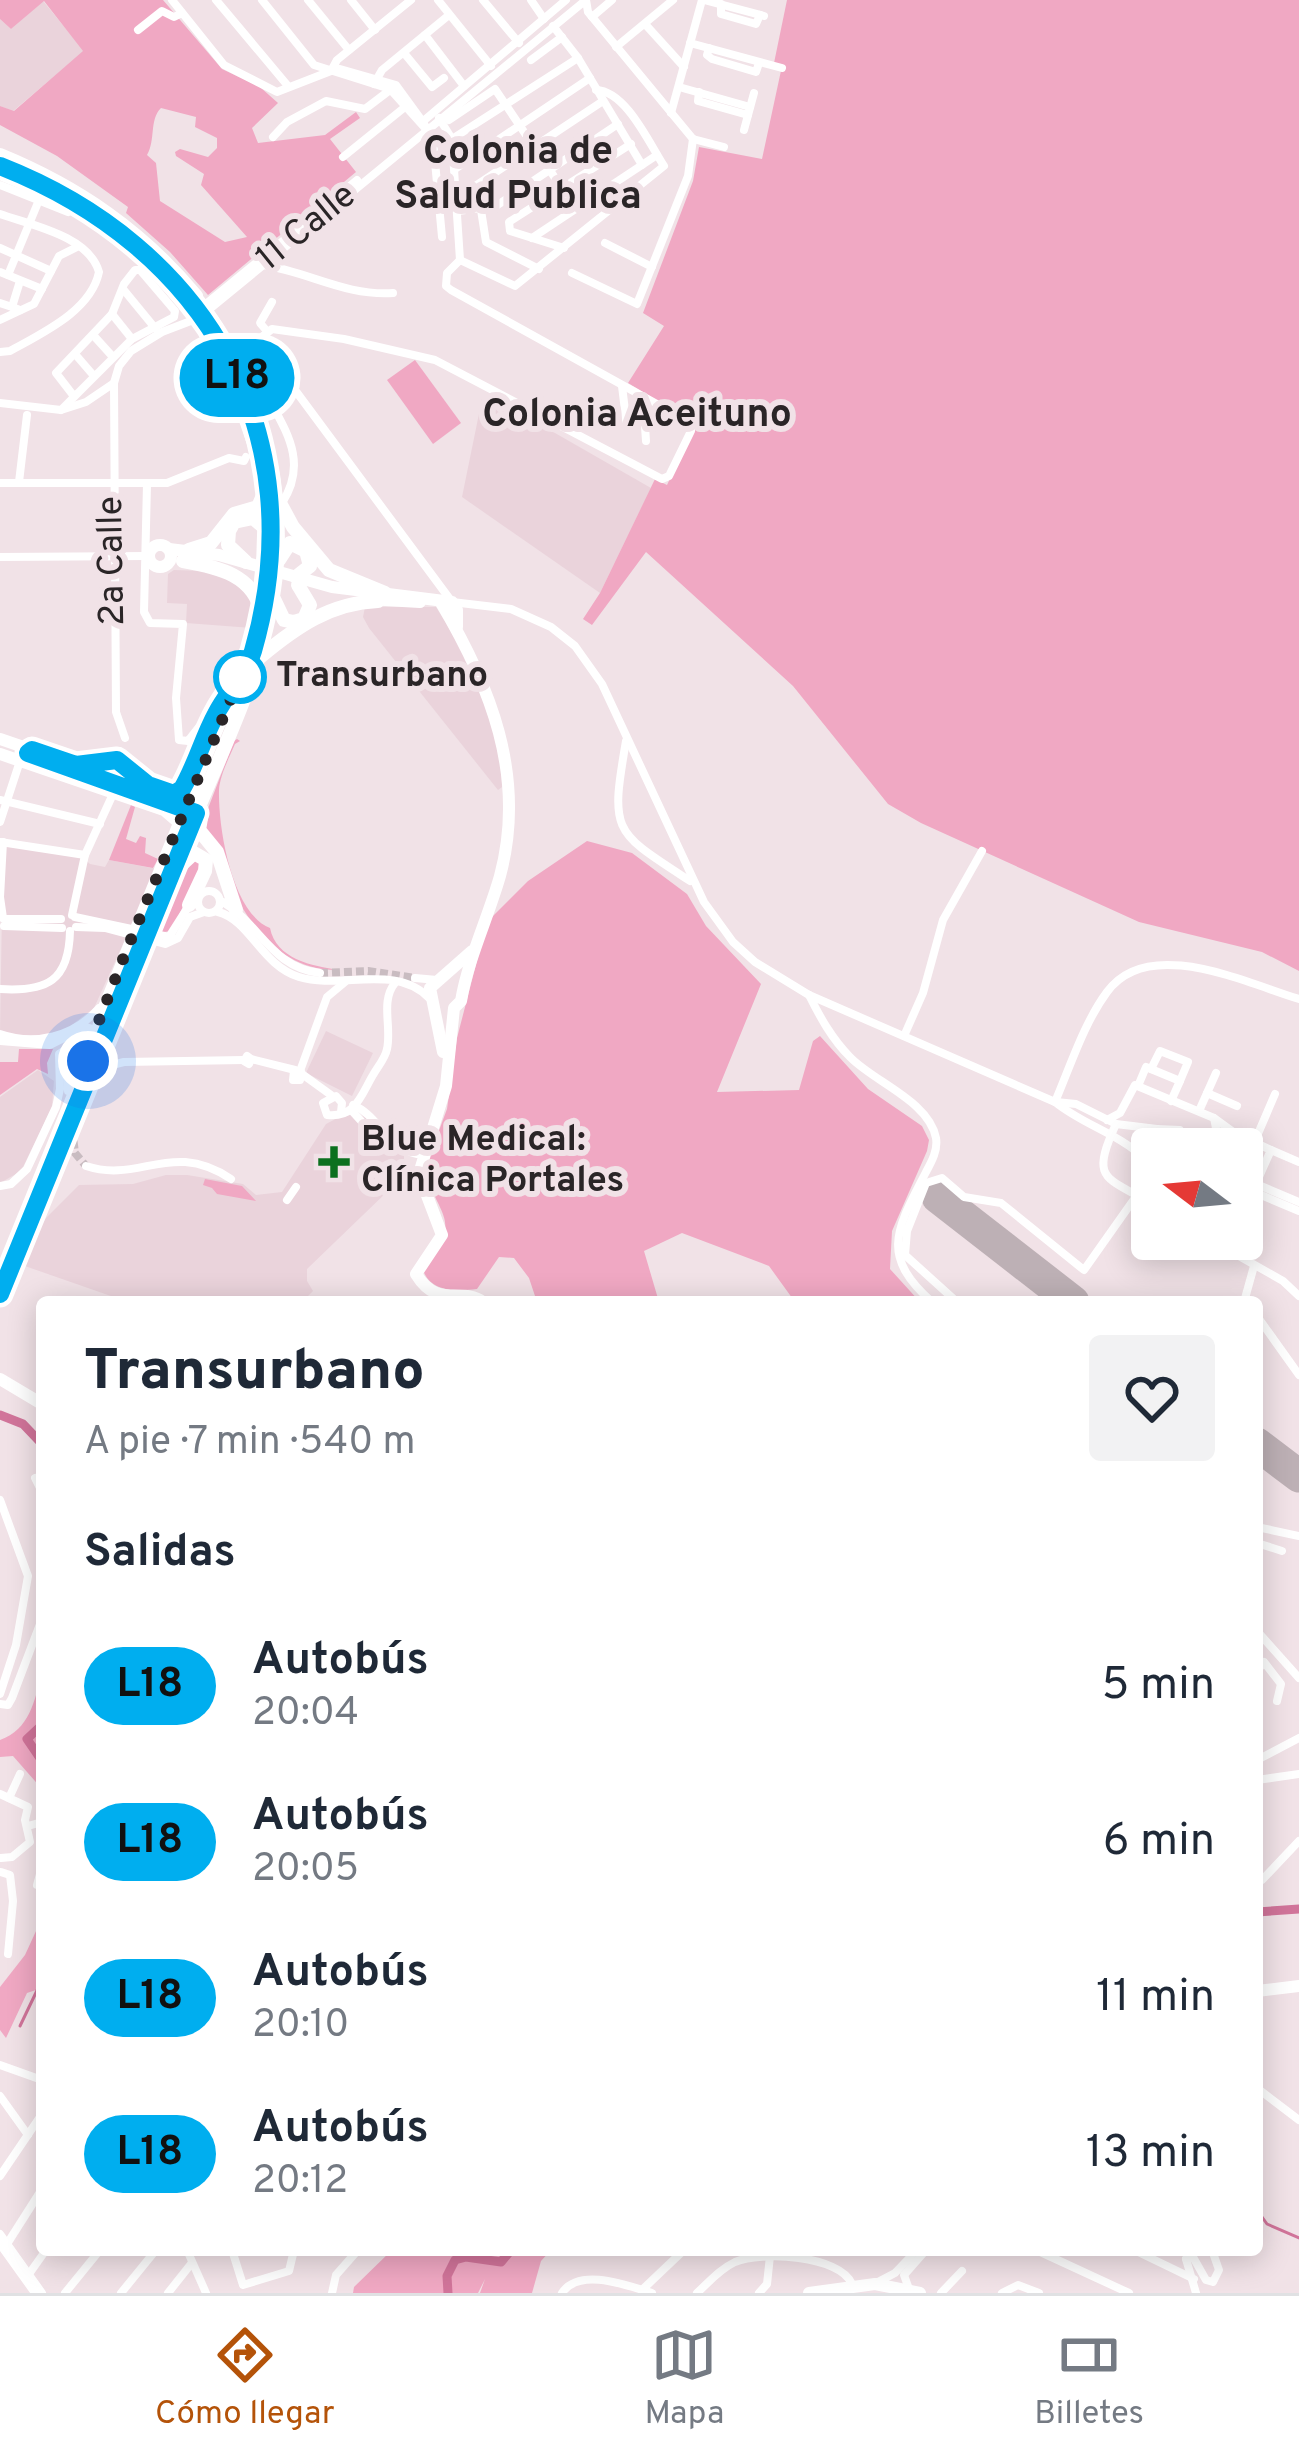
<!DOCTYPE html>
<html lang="es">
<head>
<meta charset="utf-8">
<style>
  :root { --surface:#fff; --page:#f2f2f3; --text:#1f2937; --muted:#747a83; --line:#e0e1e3; --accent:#b45309 }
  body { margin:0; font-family:Overpass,sans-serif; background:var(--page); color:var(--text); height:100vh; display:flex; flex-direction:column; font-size:45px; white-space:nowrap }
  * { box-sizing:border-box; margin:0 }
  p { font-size:39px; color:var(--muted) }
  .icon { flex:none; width:66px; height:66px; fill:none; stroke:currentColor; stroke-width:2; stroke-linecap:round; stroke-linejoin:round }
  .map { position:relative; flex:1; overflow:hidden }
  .panel { position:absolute; left:36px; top:1296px; width:1227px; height:960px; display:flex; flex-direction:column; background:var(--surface); border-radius:12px; box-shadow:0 6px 30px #0003 }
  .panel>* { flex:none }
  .badge { padding:0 24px; border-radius:39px; font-size:42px; line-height:78px }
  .needle { width:78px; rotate:286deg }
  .controls { position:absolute; left:1131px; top:1128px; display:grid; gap:24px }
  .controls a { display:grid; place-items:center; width:132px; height:132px; border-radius:12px; background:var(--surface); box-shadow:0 6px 30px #0003; font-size:60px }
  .you { position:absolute; width:60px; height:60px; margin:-30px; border:9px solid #fff; border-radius:50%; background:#1a73e8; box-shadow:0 0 0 18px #1a73e833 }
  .map>.badge { position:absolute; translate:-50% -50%; box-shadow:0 0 0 6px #fff }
  h2 { padding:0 48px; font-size:45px; line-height:108px }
  .round { display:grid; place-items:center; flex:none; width:126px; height:126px; border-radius:12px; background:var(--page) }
  .overview { display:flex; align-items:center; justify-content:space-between; height:204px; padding:0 48px }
  h1 { font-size:57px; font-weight:800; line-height:90px }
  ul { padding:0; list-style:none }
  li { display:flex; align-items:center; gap:36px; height:156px; padding:0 48px }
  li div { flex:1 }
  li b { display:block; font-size:45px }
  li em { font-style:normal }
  li .badge { min-width:132px; font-weight:700; text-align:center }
  .dock { display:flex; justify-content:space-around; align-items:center; height:168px; border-top:3px solid var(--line); background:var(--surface); font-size:33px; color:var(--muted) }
  .dock a { display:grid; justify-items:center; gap:6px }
  .dock .active { color:var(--accent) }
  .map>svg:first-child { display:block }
  .built { fill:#ead3db }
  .green { fill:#f0a8c3; fill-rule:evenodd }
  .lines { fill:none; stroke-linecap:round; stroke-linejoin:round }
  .stream { stroke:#d1749a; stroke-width:3 }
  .river { stroke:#d1749a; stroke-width:9 }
  .runway { stroke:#bdb0b5; stroke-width:33 }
  .minor-tunnel { stroke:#c9bcc1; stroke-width:8; stroke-dasharray:8 4; stroke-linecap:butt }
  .minor { stroke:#fff; stroke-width:8 }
  .major { stroke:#fff; stroke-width:12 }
  .highway { stroke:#fff; stroke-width:14 }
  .line-casing { stroke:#fff; stroke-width:27 }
  .line { stroke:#00aeef; stroke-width:18 }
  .walk { stroke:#2a2527; stroke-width:12; stroke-dasharray:0 21.6 }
  .stop-dot { fill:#fff; stroke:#00aeef; stroke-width:6 }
  .poi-dot { fill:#0c701f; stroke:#f1e2e7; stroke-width:4.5 }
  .labels { text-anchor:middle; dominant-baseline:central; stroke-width:12; stroke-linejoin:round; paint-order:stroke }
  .street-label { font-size:36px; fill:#2a2527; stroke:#f1e2e7 }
  .stop-label { font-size:36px; font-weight:bold; fill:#2a2527; stroke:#f1e2e7; text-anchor:start }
  .poi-label { font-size:36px; font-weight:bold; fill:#2a2527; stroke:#f1e2e7; text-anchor:start }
  .neighbourhood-label { font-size:39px; font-weight:bold; fill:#2a2527; stroke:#f1e2e7 }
</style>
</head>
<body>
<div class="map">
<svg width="1299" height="2293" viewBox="0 0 1299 2293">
  <rect width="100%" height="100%" fill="#f1e2e7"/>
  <g class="built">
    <path d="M43,1L84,51L13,111L0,106V19L11,29Z"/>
    <path d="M482,399L555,433L651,488L600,593L462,497Z"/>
    <path d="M174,570L204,571L232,580L250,598L255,616L252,628L186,623L187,604L167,603L168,574Z"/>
    <path d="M365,607H436L474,669L501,758L502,787L498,790L369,628L363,617Z"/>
    <path d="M3,845L82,857L90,864L105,867L109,860L157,869L94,1008L56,1037L0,1034Z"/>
    <path d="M326,1031L373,1053L352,1096L306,1073Z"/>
    <path d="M38,1070L54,1081L52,1107L21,1171L0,1183V1097Z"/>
    <path d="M361,1111L404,1156V1167L390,1189L307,1269V1281L313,1291L302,1302H128L22,1265L24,1253L46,1218L79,1185L133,1184L166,1175H187L243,1184L256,1195L282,1192L326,1124L345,1114Z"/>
  </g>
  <g class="green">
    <path d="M0,0H163L222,69L260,87L278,103L252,128L258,143L325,135L356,112L360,118L330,139L356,172L208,295L170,252L126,213L128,207L57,156L0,125V106L14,111L83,51L44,1L11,29L0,19ZM161,108L196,117L195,127L217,138V148L208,157L180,149L175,152L176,156L204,174L201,185L247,237L225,242L160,201L156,163L147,155C156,140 149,120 161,108Z"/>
    <path d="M787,0H1299V971L1262,952L1139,922L921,823L888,804L793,686L646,552L592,625L583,619L600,593L655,479L667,485L696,424L628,383L664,326L643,313L693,181L699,147L762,159L782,66L774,63Z"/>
    <path d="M415,360L461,423L433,444L387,380Z"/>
    <path d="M237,739L240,741L235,744C229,758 220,775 219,790C218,828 232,913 270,928C276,959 312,966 339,970C259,971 230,886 202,824L234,741Z"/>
    <path d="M131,805L135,807L126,839L136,843L140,836L146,838L145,853L158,859L153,868L109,860Z"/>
    <path d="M587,841L632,853L687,894L706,926L761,984L717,1092L799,1090L813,1041L820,1036L868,1089L922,1126L929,1140L927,1151L892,1231L890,1269L920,1302H795L769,1266L682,1233L644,1251L659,1302H537L529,1278L514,1258L499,1257L477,1289C457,1291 431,1293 423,1270C461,1219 443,1223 424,1171L447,1109L457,1038L487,922L528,881Z"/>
    <path d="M189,858L202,859L199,874L171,931L157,933L153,929L171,882Z"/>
    <path d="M19,1049H53L47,1063L48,1074L37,1069L0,1095V1062H18Z"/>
    <path d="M205,1179L242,1186L256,1201L217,1194L212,1188L203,1185Z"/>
    <path d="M42,1673V1789L13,1756L0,1757V1740C30,1729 34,1702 42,1673Z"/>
    <path d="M42,1918V1988L27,1993L6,2038L0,2030V1987L25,1955Z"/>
    <path d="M392,2250H551L541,2261L532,2293H480L485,2279L478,2293H353L354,2287Z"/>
  </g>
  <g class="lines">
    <g class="stream">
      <path d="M20,2026L42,1980"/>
      <path d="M1257,2210L1267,2224L1299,2238"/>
    </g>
    <g class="river">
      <path d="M0,1415L23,1424L42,1444"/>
      <path d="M42,1725L27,1739L42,1761"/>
      <path d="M1257,1912L1299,1909"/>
      <path d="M448,2293L447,2276L455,2260L466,2257L501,2262L511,2250"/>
    </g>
    <g class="runway">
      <path d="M938,1197L1073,1302"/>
      <path d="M1257,1444L1299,1476"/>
    </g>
    <g class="minor-tunnel">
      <path d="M320,973L368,971L415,978"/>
      <path d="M72,1129L75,1153L86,1166"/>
    </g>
    <g class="minor">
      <path d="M172,0L224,65L277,92L331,71L337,60L411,0"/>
      <path d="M216,0L288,86"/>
      <path d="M262,0L314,65L390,89L426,129"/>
      <path d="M308,0L349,50"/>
      <path d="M351,0L375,30"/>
      <path d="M438,0L491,66"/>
      <path d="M483,0L519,43"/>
      <path d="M531,0L544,19"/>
      <path d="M704,0L764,16"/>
      <path d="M721,4V14L756,24L760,15"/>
      <path d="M592,17L612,0"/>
      <path d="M645,24L684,67"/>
      <path d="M553,26L578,58L642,165"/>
      <path d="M138,30L162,11L174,17L182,13"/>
      <path d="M425,35L464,86"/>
      <path d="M690,43L782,68"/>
      <path d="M616,47L673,0"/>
      <path d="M709,48L707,55L712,59L756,72L759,63"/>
      <path d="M404,53L432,87L444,78"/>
      <path d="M531,60L562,37"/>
      <path d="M332,70L340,69L396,85L423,122L433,140L442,237"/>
      <path d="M374,84L382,70L449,15"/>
      <path d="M679,87L750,107"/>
      <path d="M699,92L698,101L748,115"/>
      <path d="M671,113L702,0"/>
      <path d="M439,118L452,139L460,260"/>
      <path d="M449,120L495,89L576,209"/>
      <path d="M421,123L566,0"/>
      <path d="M744,130L754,93"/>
      <path d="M273,137L287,122L326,101L365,109L390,90"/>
      <path d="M452,139L578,58"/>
      <path d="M693,139L724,147"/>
      <path d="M343,157L405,107"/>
      <path d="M455,169L590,78"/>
      <path d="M0,185L68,212"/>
      <path d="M457,198L603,101"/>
      <path d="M481,210L486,242L539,269"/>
      <path d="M458,211L496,206L618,124"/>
      <path d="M0,214C31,225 89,236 99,272C91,311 42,333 10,351L0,352"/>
      <path d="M532,238L657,155"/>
      <path d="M605,243L652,267"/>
      <path d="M0,248L51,271"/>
      <path d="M564,248L510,231L509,222L631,144"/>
      <path d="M460,260L515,286L664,166C649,143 626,91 596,90"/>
      <path d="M263,265C309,272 345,296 393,293"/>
      <path d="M0,272L42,289"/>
      <path d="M572,273L637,304L688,176L693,139"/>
      <path d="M8,275L39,200"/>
      <path d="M20,281L12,307L20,310"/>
      <path d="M123,289L155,328"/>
      <path d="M0,303L12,307"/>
      <path d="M207,303L357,180"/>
      <path d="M211,308L586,0L588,12L693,139"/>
      <path d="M112,314L132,339"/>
      <path d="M0,320L34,304L59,256L77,247"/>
      <path d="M266,330L260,323L272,302"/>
      <path d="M94,336L113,357"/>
      <path d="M258,340L452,602L511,609L551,627L575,646L602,684L704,902L733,942L755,962L809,995L1055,1102C1083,1125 1118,1133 1145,1159"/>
      <path d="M75,354L94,376"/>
      <path d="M114,383L116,712L125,738"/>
      <path d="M622,386L627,427"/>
      <path d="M643,398L646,441"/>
      <path d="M0,403L61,410L86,402L114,383L119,366L131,351L162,332L196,319"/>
      <path d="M61,410L132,339L174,317L175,311L140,270H135L124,284L112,314L56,373L73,395"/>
      <path d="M19,482L27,415"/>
      <path d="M0,483H167L229,458L244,461L246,457"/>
      <path d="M147,484L144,612L150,623L183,624L176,698L179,740L188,741L199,727L212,722"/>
      <path d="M282,503C324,438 241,396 258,340L272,329L344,339L435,360L662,479L669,476L691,431V423L451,290L446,286L447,273L460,260"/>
      <path d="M0,557L148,556"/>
      <path d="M626,741C610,833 613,831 690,881"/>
      <path d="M0,800L100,824"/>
      <path d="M0,822L20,761"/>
      <path d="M0,842L85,855"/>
      <path d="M3,842L0,897L3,918"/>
      <circle cx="209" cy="902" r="11"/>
      <path d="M223,902C261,925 271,967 320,973"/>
      <path d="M218,912C250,920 261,965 299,977C341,990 395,963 429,998"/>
      <path d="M72,915L85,855L113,794"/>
      <path d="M75,917L169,937L190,904"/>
      <path d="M4,919H61"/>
      <path d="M4,926L62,928"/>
      <path d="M76,927L105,928L165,944L178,938L190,917L204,912"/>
      <path d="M415,978L437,980"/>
      <path d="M0,989C47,992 69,981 70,931"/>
      <path d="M809,995C820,1017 832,1039 850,1057C874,1082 929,1101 936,1138C938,1150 932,1161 926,1172C897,1229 879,1255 932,1302"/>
      <path d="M0,1034C35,1046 74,1037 99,1008"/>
      <path d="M904,1036L923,993L943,920L982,851"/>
      <path d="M0,1041L50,1045L86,1027L96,1030"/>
      <path d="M251,1059L247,1056L244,1061L249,1064L251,1059L295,1070"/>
      <path d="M1151,1069L1160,1051L1188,1062L1180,1081"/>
      <path d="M294,1071L301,1072L300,1080H293Z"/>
      <path d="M300,1071L327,997L345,982"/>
      <path d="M302,1074L331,1095"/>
      <path d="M91,1082L108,1066L124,1062L244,1060"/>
      <path d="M1138,1086L1146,1067L1180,1081L1171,1101"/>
      <path d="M68,1091L66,1061L71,1047"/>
      <path d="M1207,1093L1237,1106"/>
      <path d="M1055,1102C1070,1067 1084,1023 1107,992C1148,935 1246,983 1299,999"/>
      <path d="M1056,1102L1076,1104L1116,1124L1157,1129"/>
      <path d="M353,1105C379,1116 387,1148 417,1154"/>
      <path d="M1199,1111L1216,1073"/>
      <path d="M341,1112L342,1103L336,1096L323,1103L327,1115C356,1118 361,1095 373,1075C378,1066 385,1059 387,1049C392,1027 380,1001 395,983"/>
      <path d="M353,1112L384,1146"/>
      <path d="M1214,1118L1236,1134L1271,1150L1242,1215"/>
      <path d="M1107,1120L1120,1113L1135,1085L1214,1118L1216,1128L1206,1149"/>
      <path d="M1116,1124C1090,1181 1105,1176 1152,1204"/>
      <path d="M1254,1143L1275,1094"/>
      <path d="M1271,1150L1299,1162"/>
      <path d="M86,1166C140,1184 171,1139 231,1179"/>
      <path d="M1152,1169L1145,1159L1144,1145L1157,1129L1180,1130L1191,1149"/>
      <path d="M1242,1178L1299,1202"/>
      <path d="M0,1186L11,1184L27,1169L56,1107L60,1089L59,1054L94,1032"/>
      <path d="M1242,1187L1299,1211"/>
      <path d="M287,1200L296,1187"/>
      <path d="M1209,1239L1283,1281L1299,1296"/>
      <path d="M957,1302L905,1255L907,1231L926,1183L942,1178L964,1197L1001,1203L1084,1270L1137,1195"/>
      <path d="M1244,1302L1254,1266"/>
      <path d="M1257,1316L1299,1375"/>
      <path d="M35,1478L42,1492"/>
      <path d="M0,1500L28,1576L16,1645L0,1694"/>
      <path d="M1257,1527L1299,1536"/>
      <path d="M1257,1543L1282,1551"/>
      <path d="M1257,1631L1299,1678"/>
      <path d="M1257,1671L1264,1662L1281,1684L1277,1701"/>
      <path d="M0,1704L8,1705L12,1698L42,1619"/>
      <path d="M1257,1760L1299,1738"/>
      <path d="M1257,1780L1299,1774"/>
      <path d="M0,1794L28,1807L25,1820L30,1842L12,1857L1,1858"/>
      <path d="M9,1798L20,1774"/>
      <path d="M28,1826L42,1822"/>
      <path d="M1,1872L10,1875L13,1901L8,1954"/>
      <path d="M1262,1880L1299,1841"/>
      <path d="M37,1885L42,1867"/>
      <path d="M0,2065L42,2080"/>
      <path d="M1257,2088L1299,2120"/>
      <path d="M0,2096L28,2135"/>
      <path d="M0,2176L42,2114"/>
      <path d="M0,2234L42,2293"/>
      <path d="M0,2244L35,2293"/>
      <path d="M7,2244L42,2189"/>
      <path d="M187,2250L206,2293"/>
      <path d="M232,2250L243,2285L289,2271L294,2250"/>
      <path d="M1036,2250L1129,2293"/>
      <path d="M1134,2250L1194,2279"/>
      <path d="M1186,2259L1193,2257L1206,2280L1213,2282L1219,2270L1212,2250"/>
      <path d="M1186,2259L1196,2293"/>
      <path d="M29,2274L46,2250"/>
      <path d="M876,2283L895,2273L917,2250"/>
      <path d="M909,2289L904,2275L926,2250"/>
      <path d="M642,2290L684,2250"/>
      <path d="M65,2293L100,2250"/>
      <path d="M121,2293L156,2250"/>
      <path d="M168,2293L191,2264"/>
      <path d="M332,2293L336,2275L358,2250"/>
      <path d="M562,2293C579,2267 626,2285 652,2293"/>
      <path d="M697,2293C709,2282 720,2269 735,2262C761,2251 840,2255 852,2284"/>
      <path d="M759,2293L767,2284L770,2256"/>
      <path d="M941,2293L962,2271"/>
      <path d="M1002,2293L1018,2285L1039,2293"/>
    </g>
    <g class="major">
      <circle cx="160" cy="556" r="11"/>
      <path d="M169,549L219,555L332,587L452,602L457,610V627"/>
      <path d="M368,599L420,602"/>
      <path d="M440,601C490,685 527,776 500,876C488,918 468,959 461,1001L454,1008L446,1086L421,1167L423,1185L442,1235L416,1274C438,1310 461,1286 483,1302"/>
      <path d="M0,739L76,765L121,761L159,799L190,810"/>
      <path d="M0,754L164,810L178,822"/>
      <path d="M158,790L178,793L191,772"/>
      <path d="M443,1052L430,988L472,951"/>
      <path d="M89,1061L102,1012L235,686L249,662"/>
      <path d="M0,1379L42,1404"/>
      <path d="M1257,1991L1299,1986"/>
      <path d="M809,2293L875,2284L920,2293"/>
    </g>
    <g class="highway">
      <path d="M0,155C78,187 142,231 196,296"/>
      <path d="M0,166L82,204"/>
      <path d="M90,209L164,277L192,308"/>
      <path d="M199,320L237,394L266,478"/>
      <path d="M280,503L293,527L329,570L385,593"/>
      <path d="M189,550L211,543L234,514L258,507L267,486"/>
      <path d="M279,560L290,543L306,551L310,566L296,577"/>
      <path d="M183,561C218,567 255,575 262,615"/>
      <path d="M246,562L228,545L229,531L234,522L253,518L266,529L270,539"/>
      <path d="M274,599L284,620L294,622L304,619L310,605L298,585"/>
      <path d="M260,657C296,627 330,603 378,601"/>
      <path d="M201,818L199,830L217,852L236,910"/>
      <path d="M181,865L194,853L206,860L205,871L189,905"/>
      <path d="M0,1294C63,1142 125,991 186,838C222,748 270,661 277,563C283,476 258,392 212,320"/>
    </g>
  </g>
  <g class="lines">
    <defs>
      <path id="line" d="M0,166C205,246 316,433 253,651C246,675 227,692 216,714C203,738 196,765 182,789L174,794L148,785L117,760L76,765L32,750L28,753L196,813L0,1294"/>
    </defs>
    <use href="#line" class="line-casing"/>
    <use href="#line" class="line"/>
    <path class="walk" d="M88,1061L91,1041L127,949L240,677"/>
  </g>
  <circle class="stop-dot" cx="240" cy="677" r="24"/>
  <path class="poi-dot" d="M328 1144h12v12h12v12h-12v12h-12v-12h-12v-12h12z"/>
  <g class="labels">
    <g class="street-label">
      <text transform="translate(307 228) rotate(-39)">11 Calle</text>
      <text transform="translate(113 561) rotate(-91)">2a Calle</text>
    </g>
    <g class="stop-label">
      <text x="276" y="677">Transurbano</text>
    </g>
    <g class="poi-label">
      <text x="361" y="1141">Blue Medical:<tspan x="361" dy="41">Clínica Portales</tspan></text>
    </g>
    <g class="neighbourhood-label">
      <text x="518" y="153">Colonia de<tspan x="518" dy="45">Salud Publica</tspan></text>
      <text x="637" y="416">Colonia Aceituno</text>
    </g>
  </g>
</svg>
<div class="controls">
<a><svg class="needle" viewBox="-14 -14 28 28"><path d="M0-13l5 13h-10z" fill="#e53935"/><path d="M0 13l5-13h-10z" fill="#747a83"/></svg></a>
</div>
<div class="you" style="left:88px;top:1061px"></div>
<b class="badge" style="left:237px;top:378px;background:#00aeef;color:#111">L18</b>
<section class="panel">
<div class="overview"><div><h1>Transurbano</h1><p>A pie · 7 min · 540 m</p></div><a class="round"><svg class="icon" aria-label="heart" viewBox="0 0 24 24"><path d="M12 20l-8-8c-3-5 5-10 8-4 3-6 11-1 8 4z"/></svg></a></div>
<h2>Salidas</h2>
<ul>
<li><span class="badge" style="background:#00aeef;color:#111">L18</span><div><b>Autobús</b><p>20:04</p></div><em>5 min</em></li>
<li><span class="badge" style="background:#00aeef;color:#111">L18</span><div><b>Autobús</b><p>20:05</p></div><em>6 min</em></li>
<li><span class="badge" style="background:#00aeef;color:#111">L18</span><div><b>Autobús</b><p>20:10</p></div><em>11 min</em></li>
<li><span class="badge" style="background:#00aeef;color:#111">L18</span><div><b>Autobús</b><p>20:12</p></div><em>13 min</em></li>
</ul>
</section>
</div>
<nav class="dock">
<a class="active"><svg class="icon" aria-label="directions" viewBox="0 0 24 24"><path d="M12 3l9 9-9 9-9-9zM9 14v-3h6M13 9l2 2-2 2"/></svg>Cómo llegar</a>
<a><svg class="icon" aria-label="map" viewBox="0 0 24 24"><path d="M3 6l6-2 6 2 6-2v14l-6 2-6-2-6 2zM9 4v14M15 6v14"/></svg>Mapa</a>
<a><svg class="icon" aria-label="tickets" viewBox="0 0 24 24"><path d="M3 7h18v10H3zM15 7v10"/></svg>Billetes</a>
</nav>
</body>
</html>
